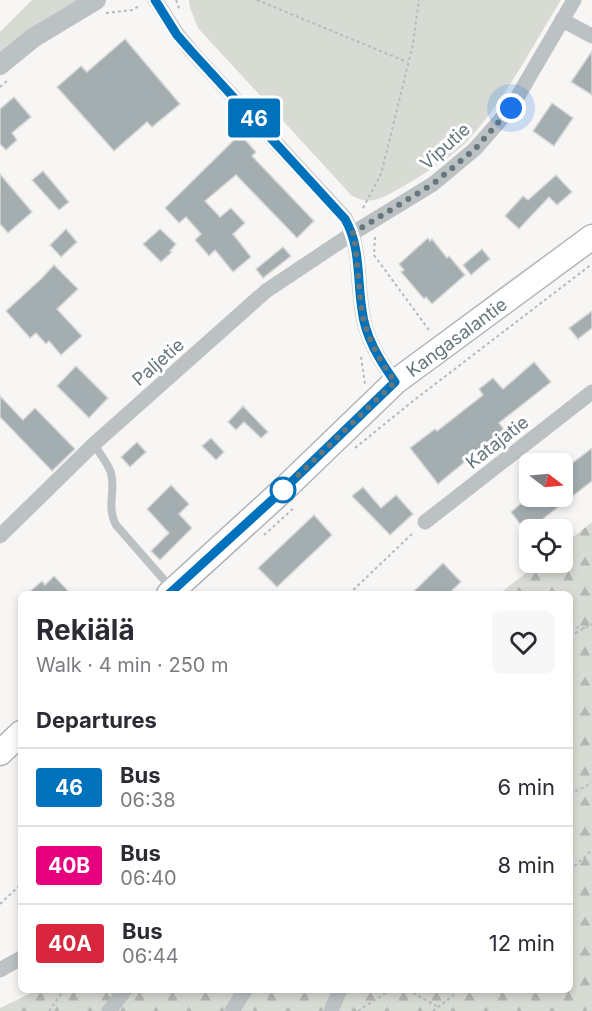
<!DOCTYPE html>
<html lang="en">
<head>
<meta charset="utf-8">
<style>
  :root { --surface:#fff; --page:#f7f7f7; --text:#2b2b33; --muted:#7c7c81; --line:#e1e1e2 }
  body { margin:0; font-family:Inter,sans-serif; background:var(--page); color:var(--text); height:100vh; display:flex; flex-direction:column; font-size:22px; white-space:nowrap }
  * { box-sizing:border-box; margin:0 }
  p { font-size:20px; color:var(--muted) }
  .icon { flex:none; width:33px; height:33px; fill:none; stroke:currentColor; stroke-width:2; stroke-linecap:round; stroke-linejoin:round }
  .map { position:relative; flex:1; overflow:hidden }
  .details { position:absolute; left:18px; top:591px; width:555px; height:402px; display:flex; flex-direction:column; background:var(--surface); border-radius:9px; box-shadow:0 3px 9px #0003 }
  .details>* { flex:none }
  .badge { padding:0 12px; border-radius:4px; font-size:21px; line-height:39px }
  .needle { width:39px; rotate:106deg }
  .fabs { position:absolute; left:519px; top:453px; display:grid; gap:12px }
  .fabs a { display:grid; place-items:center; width:54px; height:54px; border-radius:9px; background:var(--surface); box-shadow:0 3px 9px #0003; font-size:30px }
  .you { position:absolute; width:30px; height:30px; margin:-15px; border:4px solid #fff; border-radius:50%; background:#1a73e8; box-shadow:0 0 0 9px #1a73e833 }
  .map>.badge { position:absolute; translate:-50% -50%; box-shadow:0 0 0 3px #fff }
  h2 { padding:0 18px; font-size:22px; line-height:54px }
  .round { display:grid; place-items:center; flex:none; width:63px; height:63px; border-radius:9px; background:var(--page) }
  .headline { display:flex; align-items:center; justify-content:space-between; height:102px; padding:0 18px }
  h1 { font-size:28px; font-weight:700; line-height:45px }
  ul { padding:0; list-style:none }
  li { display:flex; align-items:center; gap:18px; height:78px; padding:0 18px; border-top:2px solid var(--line) }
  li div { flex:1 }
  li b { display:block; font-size:22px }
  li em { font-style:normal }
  li .badge { min-width:66px; font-weight:700; text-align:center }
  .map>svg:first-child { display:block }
  .grass { fill:#d8dbd4 }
  .forest { fill:url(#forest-firs) }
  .building { fill:#a4aeb0; stroke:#d8d8d7; stroke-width:1.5 }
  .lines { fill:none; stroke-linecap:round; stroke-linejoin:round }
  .primary-casing { stroke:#b0b6b8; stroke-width:27 }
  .path { stroke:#b6babc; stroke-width:2; stroke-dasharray:3 3; stroke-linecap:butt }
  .service { stroke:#bcc1c3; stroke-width:8 }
  .minor { stroke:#bcc1c3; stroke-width:15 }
  .tertiary { stroke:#bcc1c3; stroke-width:20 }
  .primary { stroke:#fff; stroke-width:24 }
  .line-casing { stroke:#fff; stroke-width:14 }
  .line { stroke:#0072bc; stroke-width:9 }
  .walk { stroke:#65777c; stroke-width:6; stroke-dasharray:0 10.8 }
  .stop-dot { fill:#fff; stroke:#0072bc; stroke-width:3 }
  .labels { text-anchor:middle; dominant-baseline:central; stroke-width:6; stroke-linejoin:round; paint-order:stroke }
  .street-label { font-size:18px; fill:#65777c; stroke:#fff }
</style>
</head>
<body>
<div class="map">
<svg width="592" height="1011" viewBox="0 0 592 1011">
  <defs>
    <pattern id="forest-firs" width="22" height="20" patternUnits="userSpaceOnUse" patternTransform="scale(1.5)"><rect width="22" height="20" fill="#d8dbd4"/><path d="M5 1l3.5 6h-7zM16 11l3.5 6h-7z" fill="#b3b6b1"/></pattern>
  </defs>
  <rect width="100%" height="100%" fill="#f7f6f4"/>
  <g class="grass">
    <path d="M32,0H77L50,16L0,53V32Z"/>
    <path d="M189,0H561C532,47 506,98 469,139C456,154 420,177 402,187C384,197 371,207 351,195L198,28L190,8Z"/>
  </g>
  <path class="forest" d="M592,522V1011H0V1008L37,990H570V594H499L539,563L562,562L563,545Z"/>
  <g class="building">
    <path d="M125,39L180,104L152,127L147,122L114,151L57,87L81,66L87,72Z"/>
    <path d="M592,51V95L571,82Z"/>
    <path d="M14,97L31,117L12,133L17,140L6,150L0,144V109Z"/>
    <path d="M552,103L573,118L554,146L533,131Z"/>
    <path d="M240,134L256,152L252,156L314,221L297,238L236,175L205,201L220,217L231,208L245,223L233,234L251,257L233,272L215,250L209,256L195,240L201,234L186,217L179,223L165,208Z"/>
    <path d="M43,171L69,202L59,210L32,180Z"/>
    <path d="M0,174L32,212L8,233L0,224Z"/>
    <path d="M556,175L572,192L557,205L549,197L519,229L505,216L523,196L528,200Z"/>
    <path d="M66,229L77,242L61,257L50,245Z"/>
    <path d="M160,229L176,244L170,251L172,252L161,262L143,244Z"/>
    <path d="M428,238L430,241L432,239L447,258L449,256L465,275L432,304L426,297L424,299L401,272L404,270L399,264Z"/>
    <path d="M283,247L291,256L263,278L256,269Z"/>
    <path d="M482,249L490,259L471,275L463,265Z"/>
    <path d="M54,265L78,289L57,309L82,336L61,355L49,341L46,344L36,333L30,338L6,311L42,278Z"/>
    <path d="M592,311V328L578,339L569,328Z"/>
    <path d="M534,362L551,382L499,423L505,431L496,439L494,438L438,484L410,448L435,429L437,431L483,395L479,389L493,378L503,389Z"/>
    <path d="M76,366L108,398L89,418L57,386Z"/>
    <path d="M0,396L23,420L35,408L75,449L52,471L0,417Z"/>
    <path d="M243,406L268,432L261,438L244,422L236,430L228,422Z"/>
    <path d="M211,438L224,452L216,460L202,446Z"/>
    <path d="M137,442L146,452L130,467L121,457Z"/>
    <path d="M592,448V481L526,532L511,512L530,496H562V471Z"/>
    <path d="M171,485L189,504L179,514L192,528L160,560L151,551L169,533L147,509Z"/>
    <path d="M363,487L381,508L396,495L413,514L390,535L352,496Z"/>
    <path d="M314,515L332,535L277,587L258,568Z"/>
    <path d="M443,563L461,582L448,594H411Z"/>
    <path d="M54,576L71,594H27L42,581L45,585Z"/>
  </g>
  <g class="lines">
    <defs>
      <g id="primary">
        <path id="s1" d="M169,594L283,490L395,382L592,237"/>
        <path d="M0,753L21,733"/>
      </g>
    </defs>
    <use href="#primary" class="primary-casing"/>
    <g class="path">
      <path d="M176,0L180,11"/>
      <path d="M257,0L407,62"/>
      <path d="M106,13L132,10L141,5"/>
      <path d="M0,87L8,80"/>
      <path d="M363,208L381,174L390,138L413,44L419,0"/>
      <path d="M375,237L374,255L429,330"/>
      <path d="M361,357L365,384"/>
      <path d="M355,448L413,401L592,264"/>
      <path d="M264,535L295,507"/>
      <path d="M349,594L414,532"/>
      <path d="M570,627L585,628"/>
      <path d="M570,636L592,624"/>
      <path d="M570,794L592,783"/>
      <path d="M570,870L592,850"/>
      <path d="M0,904L21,884"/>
      <path d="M408,990L438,1007"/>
      <path d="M49,1011L64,990"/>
      <path d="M358,1011L390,990"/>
      <path d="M433,1011L460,990"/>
    </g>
    <path class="service" d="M94,444C99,453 108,463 111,473C116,492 106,506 116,525L172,589"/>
    <g class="minor">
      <path d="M155,0L178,35L191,51L345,218C361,247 357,279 362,310C365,337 380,361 395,382"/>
      <path d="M562,20L592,36"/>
      <path d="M425,522L592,392"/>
      <path d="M0,536L94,444L266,291L353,233L433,184L475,149L511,108L574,0"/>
      <path d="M0,970L21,958"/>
      <path d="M109,1011L125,990"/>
      <path d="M232,1011L245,990"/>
      <path d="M331,1011L340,990"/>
    </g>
    <path class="tertiary" d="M0,65L33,38L96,0"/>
    <use href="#primary" class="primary"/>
  </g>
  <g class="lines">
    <defs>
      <path id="line" d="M155,0L177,35L191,51L345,219C361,247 357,279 362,310C365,337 380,361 395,382L283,490L169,594"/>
    </defs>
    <use href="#line" class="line-casing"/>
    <use href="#line" class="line"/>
    <path class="walk" d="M283,490L395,382C380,361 366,337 362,311C358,285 358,259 353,233L433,184L475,149L511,108"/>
  </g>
  <circle class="stop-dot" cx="283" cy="490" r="12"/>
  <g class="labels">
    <g class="street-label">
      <text transform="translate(445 146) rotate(-42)">Viputie</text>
      <text stroke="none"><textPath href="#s1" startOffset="386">Kangasalantie</textPath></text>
      <text transform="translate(158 362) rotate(-41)">Paljetie</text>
      <text transform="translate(497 442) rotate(-38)">Katajatie</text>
    </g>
  </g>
</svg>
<div class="fabs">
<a><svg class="needle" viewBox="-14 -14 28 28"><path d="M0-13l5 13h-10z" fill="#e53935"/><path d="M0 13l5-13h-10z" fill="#7c7c81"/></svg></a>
<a><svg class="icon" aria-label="locate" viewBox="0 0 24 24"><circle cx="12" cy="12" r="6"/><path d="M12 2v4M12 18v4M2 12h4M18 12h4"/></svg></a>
</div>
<div class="you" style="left:511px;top:108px"></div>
<b class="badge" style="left:254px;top:118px;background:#0072bc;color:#fff">46</b>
<section class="details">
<div class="headline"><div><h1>Rekiälä</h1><p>Walk · 4 min · 250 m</p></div><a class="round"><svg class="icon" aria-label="heart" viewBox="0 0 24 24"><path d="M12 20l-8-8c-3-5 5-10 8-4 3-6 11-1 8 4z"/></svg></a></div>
<h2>Departures</h2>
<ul>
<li><span class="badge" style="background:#0072bc;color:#fff">46</span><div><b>Bus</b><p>06:38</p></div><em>6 min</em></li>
<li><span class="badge" style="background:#e6007e;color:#fff">40B</span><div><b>Bus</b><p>06:40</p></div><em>8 min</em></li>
<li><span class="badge" style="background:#d7263d;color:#fff">40A</span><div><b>Bus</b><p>06:44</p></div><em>12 min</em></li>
</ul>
</section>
</div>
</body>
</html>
